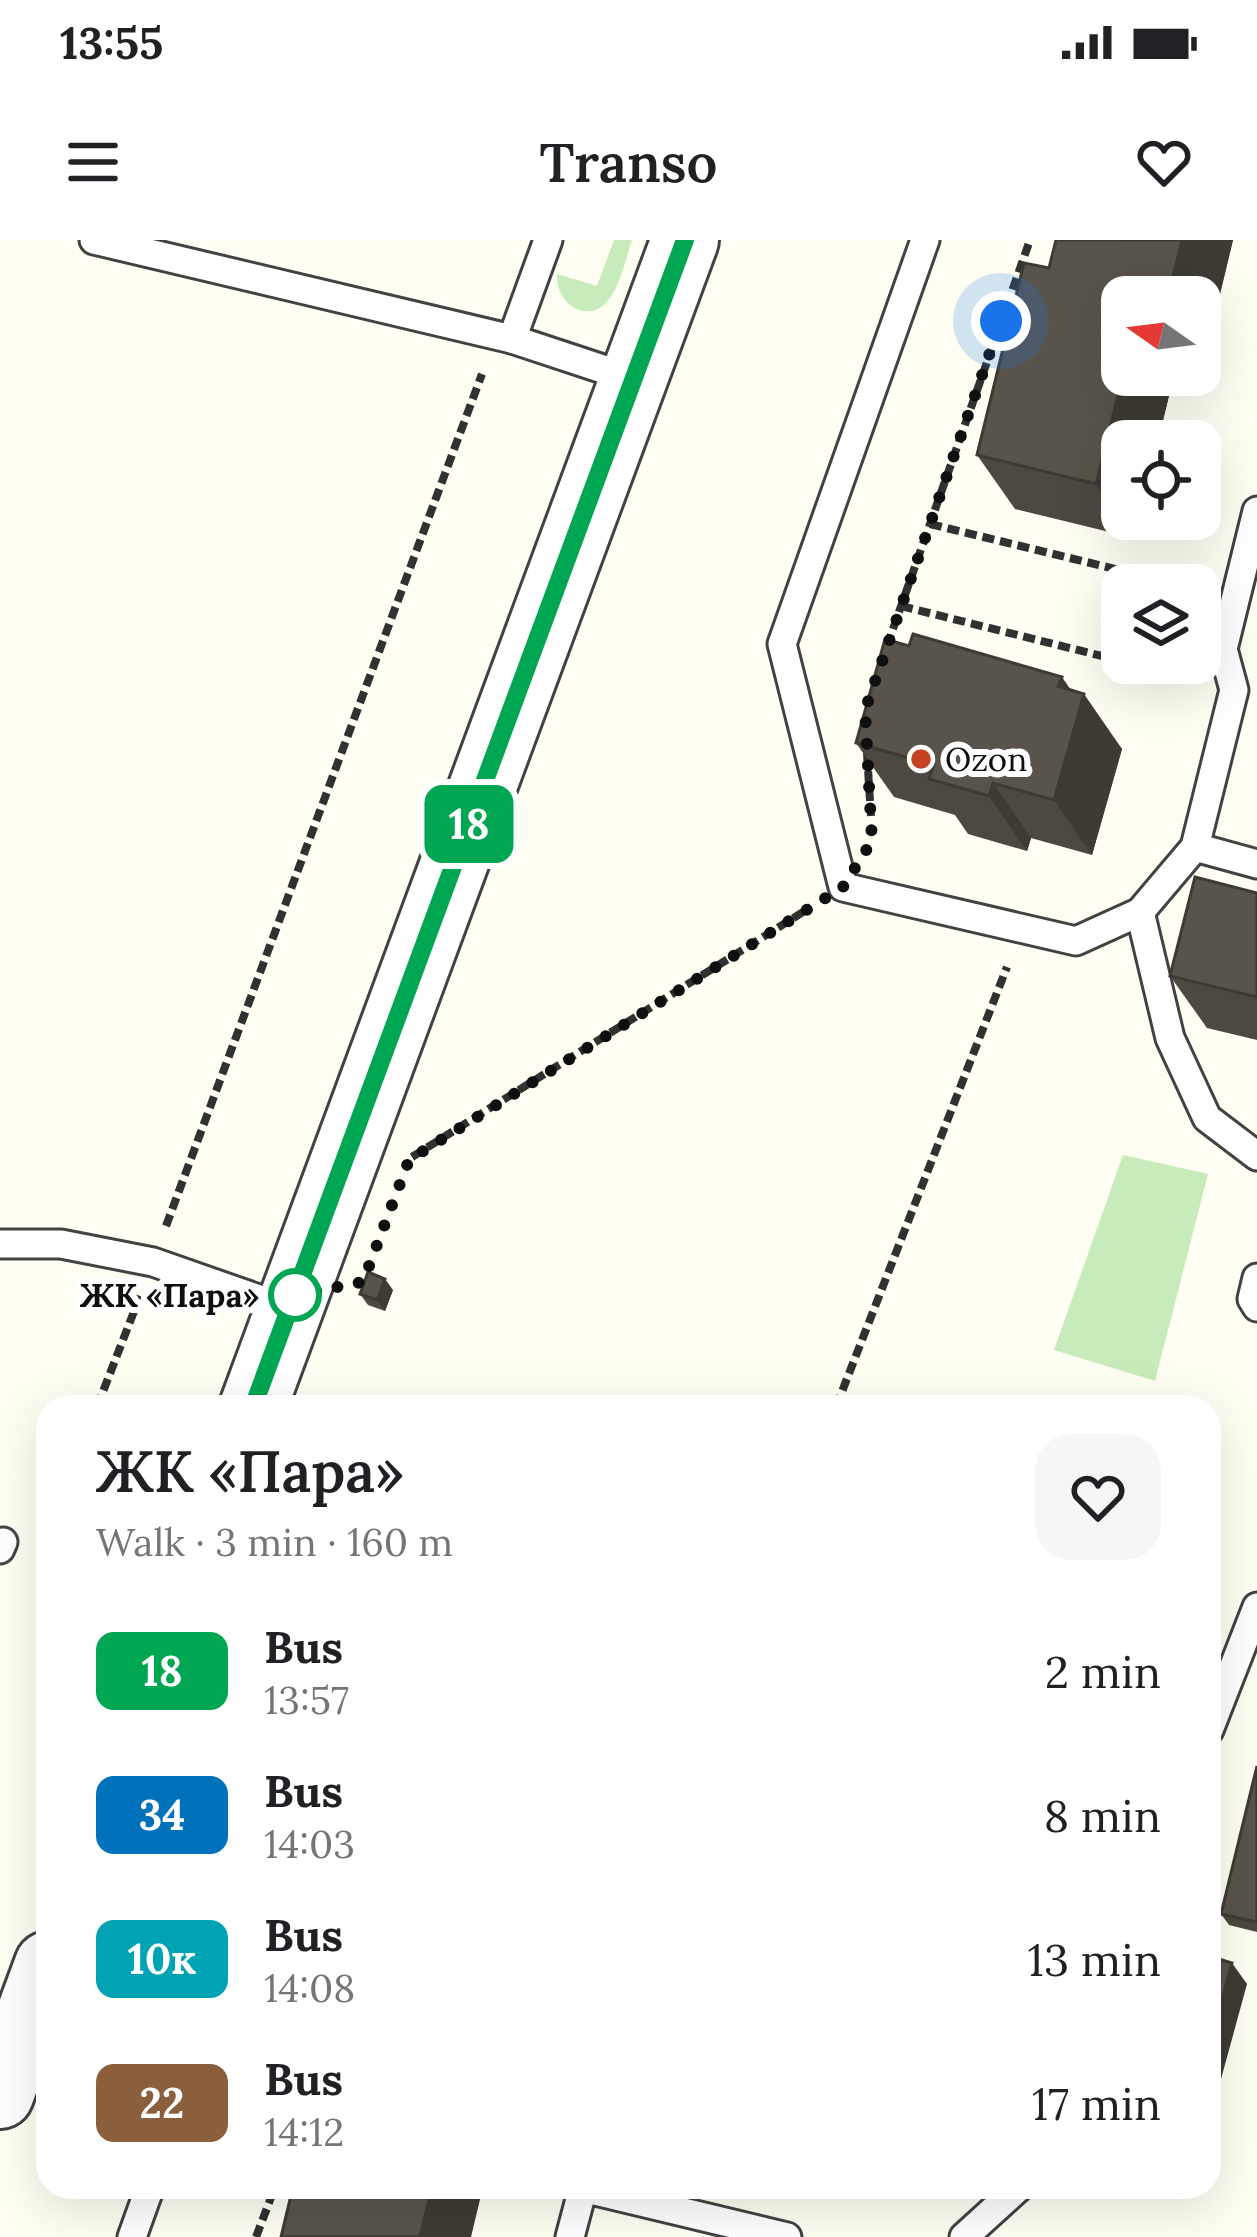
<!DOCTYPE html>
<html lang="en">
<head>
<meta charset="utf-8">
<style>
  :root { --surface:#fff; --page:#f6f6f6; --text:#202124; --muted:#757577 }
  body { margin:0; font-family:Lora,serif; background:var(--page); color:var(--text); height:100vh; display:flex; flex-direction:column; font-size:45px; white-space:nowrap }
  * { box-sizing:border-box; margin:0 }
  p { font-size:39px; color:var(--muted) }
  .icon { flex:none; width:66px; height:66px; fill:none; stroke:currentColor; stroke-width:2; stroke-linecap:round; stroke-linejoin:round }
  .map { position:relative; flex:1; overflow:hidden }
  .drawer { position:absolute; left:36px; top:1155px; width:1185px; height:804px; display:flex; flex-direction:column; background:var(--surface); border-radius:36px; box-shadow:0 12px 48px #0002 }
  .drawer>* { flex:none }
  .badge { padding:0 24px; border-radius:18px; font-size:42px; line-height:78px }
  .needle { width:78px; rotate:284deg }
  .tools { position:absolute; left:1101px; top:36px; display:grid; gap:24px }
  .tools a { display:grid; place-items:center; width:120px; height:120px; border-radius:24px; background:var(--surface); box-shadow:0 12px 48px #0002; font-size:60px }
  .you { position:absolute; width:60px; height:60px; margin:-30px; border:9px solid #fff; border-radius:50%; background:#1a73e8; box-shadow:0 0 0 18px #1a73e833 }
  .map>.badge { position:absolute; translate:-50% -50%; box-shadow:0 0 0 6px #fff }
  .round { display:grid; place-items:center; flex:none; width:126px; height:126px; border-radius:36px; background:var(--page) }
  .summary { display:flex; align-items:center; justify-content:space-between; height:204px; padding:0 60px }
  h1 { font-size:57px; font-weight:600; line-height:90px }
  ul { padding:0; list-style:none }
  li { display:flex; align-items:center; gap:36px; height:144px; padding:0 60px }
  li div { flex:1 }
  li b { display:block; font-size:45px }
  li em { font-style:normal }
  li .badge { min-width:132px; font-weight:700; text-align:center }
  .status { display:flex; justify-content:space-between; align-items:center; height:84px; padding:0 60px; background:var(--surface); direction:ltr }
  .status svg { height:33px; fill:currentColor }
  header { display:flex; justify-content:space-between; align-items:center; height:156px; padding:0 60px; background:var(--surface); font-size:54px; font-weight:600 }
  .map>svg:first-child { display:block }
  .green { fill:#c7ebba }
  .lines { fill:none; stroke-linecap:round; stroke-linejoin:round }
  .service-casing { stroke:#424242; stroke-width:33 }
  .tertiary-casing { stroke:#424242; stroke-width:72 }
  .path { stroke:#313131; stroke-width:8; stroke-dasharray:12 6; stroke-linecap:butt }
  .service { stroke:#fff; stroke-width:27 }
  .tertiary { stroke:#fff; stroke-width:66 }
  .wall { fill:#4d4840 }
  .shaded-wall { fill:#3e3b34 }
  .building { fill:#59544b; stroke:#3e3b34; stroke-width:3 }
  .line-casing { stroke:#fff; stroke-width:27 }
  .line { stroke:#00a651; stroke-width:18 }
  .walk { stroke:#0f0f0f; stroke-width:12; stroke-dasharray:0 21.6 }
  .poi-dot { fill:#c54322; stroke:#fff; stroke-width:4.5 }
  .stop-dot { fill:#fff; stroke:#00a651; stroke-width:6 }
  .labels { text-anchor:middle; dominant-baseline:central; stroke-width:12; stroke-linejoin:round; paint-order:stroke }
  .poi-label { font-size:33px; fill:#0f0f0f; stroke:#fff; text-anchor:start }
  .stop-label { font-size:33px; font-weight:bold; fill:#0f0f0f; stroke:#fff; text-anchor:end }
</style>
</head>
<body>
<div class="status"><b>13:55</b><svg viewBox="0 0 49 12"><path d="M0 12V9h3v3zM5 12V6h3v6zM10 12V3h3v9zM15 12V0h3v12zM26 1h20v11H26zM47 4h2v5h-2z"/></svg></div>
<header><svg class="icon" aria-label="menu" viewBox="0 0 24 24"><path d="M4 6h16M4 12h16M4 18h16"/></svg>Transo<svg class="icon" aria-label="heart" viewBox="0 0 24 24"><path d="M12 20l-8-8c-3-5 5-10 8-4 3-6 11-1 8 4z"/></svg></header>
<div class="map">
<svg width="1257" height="1997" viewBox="0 0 1257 1997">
  <rect width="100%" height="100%" fill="#fefff2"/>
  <g class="green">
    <path d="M614,0H632C626,18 620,47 607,62C584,86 555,60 557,34L597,46Z"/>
    <path d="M1123,915L1208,934L1155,1141L1054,1110Z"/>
  </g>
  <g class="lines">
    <defs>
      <g id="service">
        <path d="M94,0L512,99L633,139"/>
        <path d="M925,0L782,404L843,647L1076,701L1140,672L1195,607L1234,450L1223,409L1257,271"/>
        <path d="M512,99L548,0"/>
        <path d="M1195,607L1257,624"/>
        <path d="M1140,672L1170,798L1207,878L1257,916"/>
        <path d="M0,1004H61L153,1022L290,1070"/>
        <path d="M1257,1038L1252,1059L1257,1067"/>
        <path d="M0,1309L3,1302"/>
        <path d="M1209,1490L1257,1367"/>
        <path d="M132,1997L150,1947"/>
        <path d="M570,1997L583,1948L787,1997"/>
        <path d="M964,1997L1019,1947"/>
      </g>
      <g id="tertiary">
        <path d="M253,1167L685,0"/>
        <path d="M0,1855L48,1725"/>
      </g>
    </defs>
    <use href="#service" class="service-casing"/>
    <use href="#tertiary" class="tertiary-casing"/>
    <g class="path">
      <path d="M930,284L1181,345"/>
      <path d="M901,366L1122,421"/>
      <path d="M887,406L1030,0"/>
      <path d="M1128,423L1191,439"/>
      <path d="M867,513L871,576"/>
      <path d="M412,917L811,667"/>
      <path d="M166,986L482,134"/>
      <path d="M97,1167L140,1056"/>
      <path d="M836,1167L1007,727"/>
      <path d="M256,1997L275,1947"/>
    </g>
    <use href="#service" class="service"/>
    <use href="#tertiary" class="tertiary"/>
  </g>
  <g class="wall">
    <path d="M1233,0L1206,112L1200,110V57H1122V135H1174L1158,201H1122V279H1139L1134,298L1015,269L977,215L1049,28Z"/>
    <path d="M909,406L1071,450L1122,509L1092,615L1031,598L1027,611L968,594L955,575L894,557L856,503Z"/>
    <path d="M1257,653V800L1207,788L1170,736Z"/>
    <path d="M393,1050L385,1071L368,1065L360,1054Z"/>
    <path d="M1257,1526V1692L1229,1685L1221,1674Z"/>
  </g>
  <g class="shaded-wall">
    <path d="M1182,0H1233L1206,112L1200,104V57H1168Z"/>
    <path d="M1123,135H1174L1158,201H1122V279H1139L1134,298L1096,244Z"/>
    <path d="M1062,437L1081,465L1084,454L1122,509L1092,615L1054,560L1058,446Z"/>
    <path d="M993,543L1031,598L1027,611L989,556Z"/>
    <path d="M385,1039L393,1050L385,1071L377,1060Z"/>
    <path d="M1232,1723L1247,1744L1209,1883V1808Z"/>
    <path d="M432,1947H483L471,1997H420Z"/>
  </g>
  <g class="building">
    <path d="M1056,0H1182L1168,57L1144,52L1142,57H1122L1123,135L1096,244L977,215L1024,23L1049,28Z"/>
    <path d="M913,394L1062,437L1058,446L1084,454L1054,560L993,543L989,556L929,539L934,525L856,503L885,399L909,406Z"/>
    <path d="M1195,637L1257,653V757L1170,736Z"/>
    <path d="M368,1032L385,1039L377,1060L360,1054Z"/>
    <path d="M48,1330V1355L40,1352Z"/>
    <path d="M1257,1526V1682L1221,1674Z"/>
    <path d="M1209,1716L1232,1723L1209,1808Z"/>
    <path d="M293,1947H432L420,1997H281Z"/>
  </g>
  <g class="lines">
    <defs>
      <path id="line" d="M253,1167L685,0"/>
    </defs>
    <use href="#line" class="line-casing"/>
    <use href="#line" class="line"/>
    <path class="walk" d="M295,1055L363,1042L409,920L843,647L872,601L865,470L1001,81"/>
  </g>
  <circle class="poi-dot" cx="921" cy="519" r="12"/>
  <circle class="stop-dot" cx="295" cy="1055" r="24"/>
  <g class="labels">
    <g class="poi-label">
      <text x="945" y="519">Ozon</text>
    </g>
    <g class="stop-label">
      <text x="259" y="1055">ЖК «Пара»</text>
    </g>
  </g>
</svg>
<div class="tools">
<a><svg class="needle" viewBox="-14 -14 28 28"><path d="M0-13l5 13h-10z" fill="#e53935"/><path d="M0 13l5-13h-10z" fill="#757577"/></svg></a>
<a><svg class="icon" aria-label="locate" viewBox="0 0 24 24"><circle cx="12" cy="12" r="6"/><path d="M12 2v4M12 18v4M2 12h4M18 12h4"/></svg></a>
<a><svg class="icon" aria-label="layers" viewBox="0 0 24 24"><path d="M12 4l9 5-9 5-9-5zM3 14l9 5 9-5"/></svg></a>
</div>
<div class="you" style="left:1001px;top:81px"></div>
<b class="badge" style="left:469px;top:584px;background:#00a651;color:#fff">18</b>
<section class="drawer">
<div class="summary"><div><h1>ЖК «Пара»</h1><p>Walk · 3 min · 160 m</p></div><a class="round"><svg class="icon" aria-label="heart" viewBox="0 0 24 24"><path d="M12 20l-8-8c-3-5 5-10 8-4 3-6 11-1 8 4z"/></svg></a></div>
<ul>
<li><span class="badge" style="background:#00a651;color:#fff">18</span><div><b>Bus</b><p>13:57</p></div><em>2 min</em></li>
<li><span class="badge" style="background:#0072bc;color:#fff">34</span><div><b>Bus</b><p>14:03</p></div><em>8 min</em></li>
<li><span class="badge" style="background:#00a3b4;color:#fff">10к</span><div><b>Bus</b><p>14:08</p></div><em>13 min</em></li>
<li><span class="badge" style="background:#8b5e3c;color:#fff">22</span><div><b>Bus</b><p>14:12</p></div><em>17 min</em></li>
</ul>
</section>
</div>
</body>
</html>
